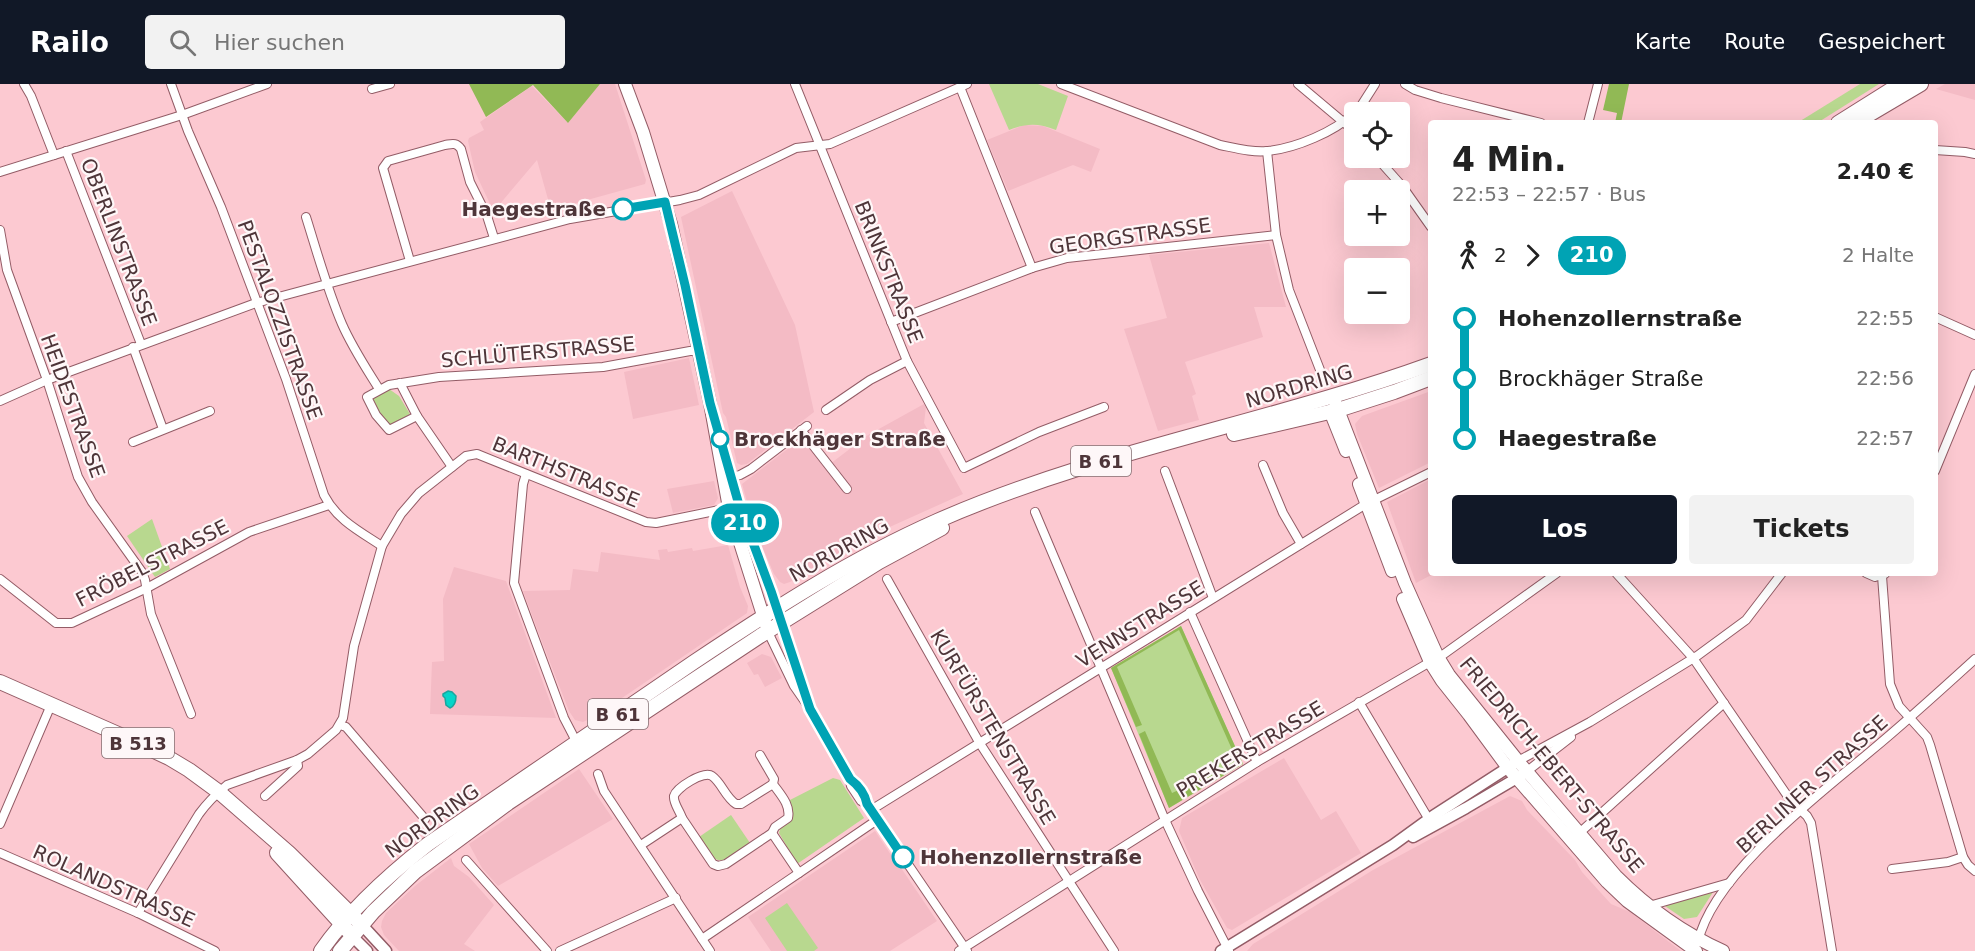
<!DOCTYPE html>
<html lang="de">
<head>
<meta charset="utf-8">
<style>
  :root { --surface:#fff; --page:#f2f2f2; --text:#222; --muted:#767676; --accent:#111827 }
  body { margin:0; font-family:"DejaVu Sans",sans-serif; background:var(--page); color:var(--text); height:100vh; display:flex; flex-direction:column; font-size:22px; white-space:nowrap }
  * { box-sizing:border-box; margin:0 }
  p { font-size:20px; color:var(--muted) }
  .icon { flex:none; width:33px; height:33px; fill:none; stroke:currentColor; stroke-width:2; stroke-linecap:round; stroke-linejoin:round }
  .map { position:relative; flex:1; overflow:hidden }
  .side { position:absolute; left:1428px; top:36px; width:510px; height:456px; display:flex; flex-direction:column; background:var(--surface); border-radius:6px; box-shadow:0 6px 24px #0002 }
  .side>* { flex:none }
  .badge { padding:0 12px; border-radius:20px; font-size:21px; line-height:39px }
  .fabs { position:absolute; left:1344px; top:18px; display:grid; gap:12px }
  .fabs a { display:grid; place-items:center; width:66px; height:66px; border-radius:6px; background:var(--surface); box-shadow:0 6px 24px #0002; font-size:30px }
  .map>.badge { position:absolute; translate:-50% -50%; box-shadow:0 0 0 3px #fff }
  .legs { display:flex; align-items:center; gap:9px; height:66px; padding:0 24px; font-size:20px }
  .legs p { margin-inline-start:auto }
  .summary { display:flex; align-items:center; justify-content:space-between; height:102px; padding:0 24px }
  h1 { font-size:33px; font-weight:700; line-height:45px }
  .primary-button { display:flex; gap:12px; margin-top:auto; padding:12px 24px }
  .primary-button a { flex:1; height:69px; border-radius:6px; background:var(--accent); color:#fff; font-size:24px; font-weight:700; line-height:69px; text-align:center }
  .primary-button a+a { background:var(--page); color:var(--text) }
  ul { padding:0 24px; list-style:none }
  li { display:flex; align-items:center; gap:21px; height:60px; font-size:22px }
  li i { display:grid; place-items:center; width:9px; height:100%; margin:0 8px; background:currentColor }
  li i::after { content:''; width:15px; height:15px; margin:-8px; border:4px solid; border-radius:50%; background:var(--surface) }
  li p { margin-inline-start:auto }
  li:first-child i { background:linear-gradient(#0000 50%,currentColor 0) }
  li:last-child i { background:linear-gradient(currentColor 50%,#0000 0) }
  header { display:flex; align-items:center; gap:36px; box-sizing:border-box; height:84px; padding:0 30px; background:var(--accent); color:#fff }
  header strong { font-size:28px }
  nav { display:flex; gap:33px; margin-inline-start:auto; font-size:21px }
  .search { width:420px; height:54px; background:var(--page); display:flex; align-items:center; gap:15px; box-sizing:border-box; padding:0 21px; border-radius:6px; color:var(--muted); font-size:22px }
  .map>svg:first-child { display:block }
  .built { fill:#f4bbc5 }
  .green { fill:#b8d88f }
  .forest { fill:#91b955 }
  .water { fill:#05d5c9; stroke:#1ba59e; stroke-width:1.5 }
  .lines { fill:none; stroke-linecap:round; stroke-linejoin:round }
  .minor-casing { stroke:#935c66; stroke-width:10 }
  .tertiary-casing { stroke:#935c66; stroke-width:13 }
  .secondary-casing { stroke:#935c66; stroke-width:14 }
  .primary-casing { stroke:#935c66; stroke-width:16 }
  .minor { stroke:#fff; stroke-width:8 }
  .tertiary { stroke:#fff; stroke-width:10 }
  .secondary { stroke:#fff; stroke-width:12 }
  .primary { stroke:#fff; stroke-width:14 }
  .line-1-casing { stroke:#fff; stroke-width:14 }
  .line-1 { stroke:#00a3b4; stroke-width:9 }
  .stop-1-dot { fill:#fff; stroke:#00a3b4; stroke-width:3 }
  .labels { text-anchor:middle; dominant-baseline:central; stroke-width:4.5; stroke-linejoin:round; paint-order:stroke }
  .shield { fill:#fef7f8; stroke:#836f72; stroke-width:1.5 }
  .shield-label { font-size:18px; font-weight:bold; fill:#4e3539 }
  .stop-label { font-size:20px; font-weight:bold; fill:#4e3539; stroke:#fef7f8; text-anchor:start }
  .street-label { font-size:20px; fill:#4e3539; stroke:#fef7f8 }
</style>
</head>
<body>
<header>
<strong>Railo</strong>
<div class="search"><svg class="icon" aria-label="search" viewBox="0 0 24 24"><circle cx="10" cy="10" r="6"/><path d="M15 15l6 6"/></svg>Hier suchen</div>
<nav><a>Karte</a><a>Route</a><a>Gespeichert</a></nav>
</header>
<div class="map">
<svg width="1975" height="867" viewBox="0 0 1975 867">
  <rect width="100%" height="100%" fill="#fcc9d1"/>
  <g class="built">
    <path d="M600,0H615L646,96L645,100L551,126L537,76L499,121L492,124L475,88L468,57L469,54L484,46L480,38L532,2L568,39Z"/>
    <path d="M1945,0H1975V16L1936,5Z"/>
    <path d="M1024,41L1043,42L1100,65L1091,88L1073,81L1008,107L987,56Z"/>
    <path d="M732,107L795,241L814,328L747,380L741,381L737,379L726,333L723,329L681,133Z"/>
    <path d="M1269,159L1286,223H1254L1263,253L1185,278L1196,310L1192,312L1199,336L1158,347L1124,245L1167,234L1149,171Z"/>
    <path d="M689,274L699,321L633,335L624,288Z"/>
    <path d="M1431,307V378L1379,404L1357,350L1355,340L1362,332Z"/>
    <path d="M924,320L926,323L924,339L963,410L883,446L840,468L790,498L784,500L780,498L774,490L755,446L742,400L807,350L830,380L868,351Z"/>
    <path d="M1431,395V489H1435L1416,499L1387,418Z"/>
    <path d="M714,397L718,414L714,421L673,429L667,405Z"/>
    <path d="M728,461L740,503L748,522L747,529L594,633L583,638L575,636L569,627L544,563L523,507L570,506L573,485L598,488L601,468L660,476L658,466L667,465L668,468L692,464L693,467Z"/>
    <path d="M454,483L506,497L556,634L430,630L432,578L444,577L443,515Z"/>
    <path d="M762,570L771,573L782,594L765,603L758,590L754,591L747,579Z"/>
    <path d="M1284,674L1321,736L1336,727L1361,769L1232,846L1227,844L1199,794L1179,747L1182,734Z"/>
    <path d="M579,685L613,735L498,802L482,784L469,760Z"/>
    <path d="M1510,712L1522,717L1527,726L1575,776L1582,788L1611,820L1630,828L1681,867H1247L1253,860L1276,846L1373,786Z"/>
    <path d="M875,747L893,774L891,775L894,780L897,778L937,837L890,867H771L748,833Z"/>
    <path d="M451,774L454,782L469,793L494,821L464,860L475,867H399L384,851L381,843L382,837L386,829L415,802Z"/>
  </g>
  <g class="green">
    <path d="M989,0H1038L1068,12L1056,46C1038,39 1027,39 1009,46Z"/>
    <path d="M1860,0H1879L1817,39H1797Z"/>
    <path d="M389,305L399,312L410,330L389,343L378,329L372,314Z"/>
    <path d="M152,435L170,485L155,493L127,452Z"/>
    <path d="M1181,542L1243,680L1169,724L1111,584Z"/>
    <path d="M833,694L840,696L864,734L797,780L779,749L781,742L787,738L788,717Z"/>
    <path d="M731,731L750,759L723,777L714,775L699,753Z"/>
    <path d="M1715,805L1697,833L1684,835L1662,820Z"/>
    <path d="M787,819L818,864L814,867H787L765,834Z"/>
  </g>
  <g class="forest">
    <path d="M469,0H600L568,39L533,1L486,33Z"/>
    <path d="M1609,0H1629L1621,39H1615L1617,29L1603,26Z"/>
    <path d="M1181,542L1243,680L1169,724L1139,650L1145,647L1172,709L1238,679L1179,546L1117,583L1142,641L1136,643L1111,584Z"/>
  </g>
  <path class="water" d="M448,607L452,608L456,612C456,617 455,622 450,624L446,621L445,614L443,612V610Z"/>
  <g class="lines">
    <defs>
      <g id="minor">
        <path d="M24,0L31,12L54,71"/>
        <path d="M171,0L188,47L221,123L286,295L324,411C337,436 359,447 382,462"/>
        <path d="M795,0L907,277L964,384L1039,348L1104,323"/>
        <path d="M1061,0L1220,61C1235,64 1253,69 1268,67C1296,64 1334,48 1354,29"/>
        <path d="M1298,0L1354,47"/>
        <path d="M1405,0L1415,6L1441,14L1541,39"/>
        <path d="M960,3L1032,184"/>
        <path d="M372,5L390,0"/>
        <path d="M1355,28L1361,22L1375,0"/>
        <path d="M1588,39L1598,0"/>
        <path d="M1935,66L1965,68L1975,70"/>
        <path d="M66,67L141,260"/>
        <path d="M1267,67L1276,151L1289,206L1322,291"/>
        <path d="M1377,74L1402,102L1431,143"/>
        <path d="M0,88L182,31L267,0"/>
        <path d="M306,133C317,168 327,205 342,240C352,263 366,284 379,305"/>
        <path d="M0,146L7,186L47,296L78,393L92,418L142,488L145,496L151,530L191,630"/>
        <path d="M410,177L383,84L388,77L445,61C452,60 456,58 461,65L470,98L487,132L494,154"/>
        <path d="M1935,233L1975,251"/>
        <path d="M891,238L1032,184L1067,174L1276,151"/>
        <path d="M133,263L163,345"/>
        <path d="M400,299L417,332L452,383"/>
        <path d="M0,317L47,296L256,219L570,135L680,116L699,111L796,64L830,60L967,0"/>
        <path d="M826,326L870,296L907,277"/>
        <path d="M417,332L389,346L376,331L367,313L389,301L439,293L603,283L690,267H699"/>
        <path d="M801,346L847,405"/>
        <path d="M133,358L210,327"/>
        <path d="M1263,381L1283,429L1301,460"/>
        <path d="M1165,387L1213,514"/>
        <path d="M1935,387L1975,290"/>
        <path d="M526,390L523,400L514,499L564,634L577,659"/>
        <path d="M723,395L740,391L751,385L807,342"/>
        <path d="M1035,428L1165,736L1198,807L1229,867"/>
        <path d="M1616,489L1693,574L1791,717L1807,732L1811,739L1832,867"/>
        <path d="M1866,489L1875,493L1885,490"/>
        <path d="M1882,492L1890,600L1899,622L1927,653L1930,661L1963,773L1968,781L1975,787"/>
        <path d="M0,495L56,539H72L147,504L249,448L329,421"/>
        <path d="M887,495L979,658L1114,867"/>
        <path d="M1190,528L1257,678"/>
        <path d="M782,539L807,616"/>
        <path d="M768,548L794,602L810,625L834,666L850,695L851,702L861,717L867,720"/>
        <path d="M1359,618L1431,739"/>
        <path d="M340,641L346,643L425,735"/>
        <path d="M1518,677L1590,638L1697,572L1746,536L1782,489"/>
        <path d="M1526,688L1571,653"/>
        <path d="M598,690L604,707L710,867"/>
        <path d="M850,695C858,701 865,710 867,720L967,867"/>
        <path d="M265,712L298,682L297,676"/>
        <path d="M871,726L1366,420L1431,388"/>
        <path d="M682,734C680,727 673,719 674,712C676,704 704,686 712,692C722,699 725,713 736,720H741L773,700"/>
        <path d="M0,740L51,621"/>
        <path d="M772,749L799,789"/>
        <path d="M1576,752L1724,619"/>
        <path d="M641,761L682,734L713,780L718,782L726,780L772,749L775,743L788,734C791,721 780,710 773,700L774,695L760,671"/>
        <path d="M0,769L138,829L215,867"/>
        <path d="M466,776L547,867"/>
        <path d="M1892,785L1948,778L1963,773"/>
        <path d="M1649,822L1729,799"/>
        <path d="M138,829L199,730C207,719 216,710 227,701L297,676L308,670L336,646L343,634L354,562L382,462L401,430L419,409L466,372L477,370L646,438L656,439L729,424"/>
        <path d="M702,855L877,736"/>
        <path d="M1698,858C1713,790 1820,710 1872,666C1907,637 1941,606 1975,575"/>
        <path d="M560,867L676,814"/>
        <path d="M959,867L1257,678L1444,570L1557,489"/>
      </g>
      <g id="tertiary">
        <path d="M1413,753L1466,724L1522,691"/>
        <path d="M362,841L386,867"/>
        <path d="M352,852L367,867"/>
        <path d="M1221,867L1393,761L1433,732L1515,679"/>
      </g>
      <g id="secondary">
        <path d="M625,0L643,48L671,140L710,319L729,424L766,541"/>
        <path d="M1333,313L1405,499L1438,573L1449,591L1518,677L1616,792C1647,823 1683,849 1723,867"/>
        <path d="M1330,327L1346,367"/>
        <path d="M1359,400L1392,487"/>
        <path d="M1403,515L1430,578L1442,597L1469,631L1508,684L1607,798L1627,817L1696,867"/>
      </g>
      <g id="primary">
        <path d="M1838,39L1900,0"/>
        <path d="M1855,39L1921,0"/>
        <path d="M1234,350L1338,326L1394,308L1431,294"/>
        <path d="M0,598L118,650L169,674L189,686L219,708L289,769L358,837"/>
        <path d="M277,769L347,846"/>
        <path d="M321,867C348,828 391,789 428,760C517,700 605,638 694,578C772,526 851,475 937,437C1096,367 1268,339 1431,280"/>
        <path d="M340,867L373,828L416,787L508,719L760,552L879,478L942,444"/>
      </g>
    </defs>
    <use href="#minor" class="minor-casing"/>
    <use href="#tertiary" class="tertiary-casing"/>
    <use href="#secondary" class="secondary-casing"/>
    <use href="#primary" class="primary-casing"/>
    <use href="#minor" class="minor"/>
    <use href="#tertiary" class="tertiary"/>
    <use href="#secondary" class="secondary"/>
    <use href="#primary" class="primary"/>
  </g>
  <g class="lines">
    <defs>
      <path id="line-1" d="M623,125L665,118L685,201L710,319L739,421L771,507L810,625L850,695C858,701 865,710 867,720L903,773"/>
    </defs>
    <use href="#line-1" class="line-1-casing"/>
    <use href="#line-1" class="line-1"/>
  </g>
  <g class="stop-1-dot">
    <circle cx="623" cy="125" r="10"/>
    <circle cx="720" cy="355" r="8"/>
    <circle cx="903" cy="773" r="10"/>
  </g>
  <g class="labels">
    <g class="shield">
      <rect x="1071" y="362" width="60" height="30" rx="4.5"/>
      <rect x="588" y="615" width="60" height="30" rx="4.5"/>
      <rect x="102" y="644" width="72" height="30" rx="4.5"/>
    </g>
    <g class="shield-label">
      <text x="1101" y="377">B 61</text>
      <text x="618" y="630">B 61</text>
      <text x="138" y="659">B 513</text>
    </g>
    <g class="stop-label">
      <text x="606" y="125" text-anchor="end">Haegestraße</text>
      <text x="734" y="355">Brockhäger Straße</text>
      <text x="920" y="773">Hohenzollernstraße</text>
    </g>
    <g class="street-label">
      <text transform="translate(1130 152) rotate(-8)">GEORGSTRASSE</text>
      <text transform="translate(119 158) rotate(69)">OBERLINSTRASSE</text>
      <text transform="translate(889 188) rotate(68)">BRINKSTRASSE</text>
      <text transform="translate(280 236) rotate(70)">PESTALOZZISTRASSE</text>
      <text transform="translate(538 268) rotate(-5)">SCHLÜTERSTRASSE</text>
      <text transform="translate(1299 302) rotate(-16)">NORDRING</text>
      <text transform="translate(73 322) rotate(70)">HEIDESTRASSE</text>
      <text transform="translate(566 388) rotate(22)">BARTHSTRASSE</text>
      <text transform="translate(839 466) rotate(-29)">NORDRING</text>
      <text transform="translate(152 479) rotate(-27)">FRÖBELSTRASSE</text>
      <text transform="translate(1140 540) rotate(-32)">VENNSTRASSE</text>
      <text transform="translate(993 643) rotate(59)">KURFÜRSTENSTRASSE</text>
      <text transform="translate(1250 665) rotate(-31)">PREKERSTRASSE</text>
      <text transform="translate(1552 681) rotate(50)">FRIEDRICH-EBERT-STRASSE</text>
      <text transform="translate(1812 700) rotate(-42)">BERLINER STRASSE</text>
      <text transform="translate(432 737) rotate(-36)">NORDRING</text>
      <text transform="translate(114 802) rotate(24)">ROLANDSTRASSE</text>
    </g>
  </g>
</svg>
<div class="fabs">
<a><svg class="icon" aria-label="locate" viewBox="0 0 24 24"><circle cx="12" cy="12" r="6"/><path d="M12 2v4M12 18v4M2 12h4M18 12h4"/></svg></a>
<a>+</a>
<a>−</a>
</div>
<b class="badge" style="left:745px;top:439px;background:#00a3b4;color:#fff">210</b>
<section class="side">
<div class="summary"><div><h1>4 Min.</h1><p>22:53 – 22:57 · Bus</p></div><b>2.40 €</b></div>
<div class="legs"><svg class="icon" aria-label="walk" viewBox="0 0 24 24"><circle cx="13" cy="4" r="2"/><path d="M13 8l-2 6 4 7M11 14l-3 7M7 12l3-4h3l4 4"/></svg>2<svg class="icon" aria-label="forward" viewBox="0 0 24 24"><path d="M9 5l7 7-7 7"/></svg><b class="badge" style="background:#00a3b4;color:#fff">210</b><p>2 Halte</p></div>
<ul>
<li><i style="color:#00a3b4"></i><b>Hohenzollernstraße</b><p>22:55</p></li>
<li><i style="color:#00a3b4"></i><span>Brockhäger Straße</span><p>22:56</p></li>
<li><i style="color:#00a3b4"></i><b>Haegestraße</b><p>22:57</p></li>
</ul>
<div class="primary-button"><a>Los</a><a>Tickets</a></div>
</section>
</div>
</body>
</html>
